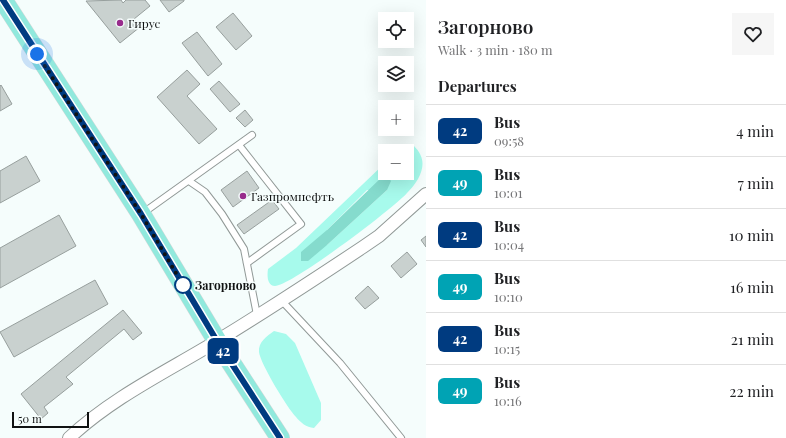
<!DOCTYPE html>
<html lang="en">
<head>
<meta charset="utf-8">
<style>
  :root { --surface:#fff; --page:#f6f6f6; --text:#202124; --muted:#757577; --line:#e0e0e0 }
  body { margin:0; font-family:"Playfair Display",serif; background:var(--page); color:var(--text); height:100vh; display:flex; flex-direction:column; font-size:15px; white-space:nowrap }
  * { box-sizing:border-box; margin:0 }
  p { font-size:13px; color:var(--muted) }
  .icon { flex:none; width:22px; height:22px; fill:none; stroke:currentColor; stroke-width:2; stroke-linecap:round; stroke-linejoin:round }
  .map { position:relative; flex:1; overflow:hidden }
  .side { display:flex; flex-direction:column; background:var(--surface); width:360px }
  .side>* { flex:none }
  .badge { padding:0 8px; border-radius:6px; font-size:14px; line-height:26px }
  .buttons { position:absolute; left:378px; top:12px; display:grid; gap:8px }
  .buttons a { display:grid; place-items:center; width:36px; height:36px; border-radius:0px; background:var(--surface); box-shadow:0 4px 16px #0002; font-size:20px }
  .scale { position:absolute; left:12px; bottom:10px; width:77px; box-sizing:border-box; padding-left:4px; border:2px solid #101212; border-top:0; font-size:11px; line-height:14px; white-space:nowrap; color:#101212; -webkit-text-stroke:3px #f5fdfc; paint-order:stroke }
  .you { position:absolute; width:20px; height:20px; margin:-10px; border:3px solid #fff; border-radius:50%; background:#1a73e8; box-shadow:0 0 0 6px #1a73e833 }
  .map>.badge { position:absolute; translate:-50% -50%; box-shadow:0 0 0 2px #fff }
  h2 { padding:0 12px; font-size:15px; line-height:36px }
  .round { display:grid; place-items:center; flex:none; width:42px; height:42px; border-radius:0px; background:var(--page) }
  .overview { display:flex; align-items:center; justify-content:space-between; height:68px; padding:0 12px }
  h1 { font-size:19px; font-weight:600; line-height:30px }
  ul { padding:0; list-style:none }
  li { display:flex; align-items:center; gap:12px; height:52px; padding:0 12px; border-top:1px solid var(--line) }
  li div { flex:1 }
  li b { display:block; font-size:15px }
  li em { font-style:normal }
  li .badge { min-width:44px; font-weight:700; text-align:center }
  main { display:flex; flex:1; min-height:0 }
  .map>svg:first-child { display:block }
  .green { fill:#a7faec; fill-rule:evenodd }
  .water { fill:#85dbcd }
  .building { fill:#c9d1cf; stroke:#979f9d }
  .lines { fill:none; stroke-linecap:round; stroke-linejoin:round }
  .service-casing { stroke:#919997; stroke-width:8 }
  .minor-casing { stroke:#919997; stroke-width:14 }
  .primary-casing { stroke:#d9d9d9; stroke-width:20 }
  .service { stroke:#fff; stroke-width:6 }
  .minor { stroke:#fff; stroke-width:12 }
  .primary { stroke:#91e9dd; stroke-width:19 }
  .line-casing { stroke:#fff; stroke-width:9 }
  .line { stroke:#003b80; stroke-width:6 }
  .walk { stroke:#101212; stroke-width:4; stroke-dasharray:0 7.2 }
  .poi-dot { fill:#982b8c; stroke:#f5fdfc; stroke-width:1.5 }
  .stop-dot { fill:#fff; stroke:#003b80; stroke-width:2 }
  .labels { text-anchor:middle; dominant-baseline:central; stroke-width:3; stroke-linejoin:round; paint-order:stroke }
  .poi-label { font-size:12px; fill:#101212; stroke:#f5fdfc; text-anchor:start }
  .stop-label { font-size:12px; font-weight:bold; fill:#101212; stroke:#f5fdfc; text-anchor:start }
</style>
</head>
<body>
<main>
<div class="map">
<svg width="426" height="438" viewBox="0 0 426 438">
  <rect width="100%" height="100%" fill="#f5fdfc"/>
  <g class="green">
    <path d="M406,146H414C424,156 425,166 418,179C415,184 411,189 407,193C394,208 291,286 275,286C267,286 267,275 268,269L296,248L385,163V173H407V151H398ZM367,190H387L327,245V230Z"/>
    <path d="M274,331L286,334L295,343L321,403V420L314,428C306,427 301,423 296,417C288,409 260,363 259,352C258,342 267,336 274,331Z"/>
  </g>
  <path class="water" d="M383,176L388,177L391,181L387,190L327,245L308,261H301V252L327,230Z"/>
  <g class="building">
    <path d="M121,0L123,3L126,0H145L150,6L134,19L140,27L120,43L86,1Z"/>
    <path d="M160,0H184V1L169,12Z"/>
    <path d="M233,13L252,36L236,50L216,27Z"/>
    <path d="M197,32L222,64L208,76L182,43Z"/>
    <path d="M187,70L200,84L187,96L217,129L199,144L157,97Z"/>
    <path d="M219,81L240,104L230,112L210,89Z"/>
    <path d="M1,85L12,104L0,111V86Z"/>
    <path d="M245,110L253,120L245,127L236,118Z"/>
    <path d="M26,156L40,181L0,203V171Z"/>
    <path d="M247,171L259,188L233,207L221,190Z"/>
    <path d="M272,200L279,209L244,234L237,225Z"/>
    <path d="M59,215L76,246L0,288V248Z"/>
    <path d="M426,236V247L421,240Z"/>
    <path d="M407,252L417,264L401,278L391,266Z"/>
    <path d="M95,280L108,304L14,357L0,332Z"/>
    <path d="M368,286L379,298L365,309L355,298Z"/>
    <path d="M123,310L142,333L133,340L124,329L66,377L73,384L44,407L48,413L41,419L21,394Z"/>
  </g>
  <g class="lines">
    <defs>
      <g id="service">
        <path d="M239,145L301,224L247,263"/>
        <path d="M189,181L205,192L222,214L244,249L257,315"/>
        <path d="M143,213L252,135"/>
        <path d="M281,300L340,363L401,438"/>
      </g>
      <path id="minor" d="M69,438C113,397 166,372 217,341C266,311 315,279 363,247L379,236L426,194"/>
      <path id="primary" d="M3,0L141,214L217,341L280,438"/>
    </defs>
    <use href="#service" class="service-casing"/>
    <use href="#minor" class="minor-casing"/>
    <use href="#primary" class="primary-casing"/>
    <use href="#service" class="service"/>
    <use href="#minor" class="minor"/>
    <use href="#primary" class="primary"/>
  </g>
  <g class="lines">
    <defs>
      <path id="line" d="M3,0L141,214L217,341L280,438"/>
    </defs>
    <use href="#line" class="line-casing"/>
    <use href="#line" class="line"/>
    <path class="walk" d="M37,54L141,214L183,285"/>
  </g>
  <g class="poi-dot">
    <circle cx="120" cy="23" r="4"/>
    <circle cx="243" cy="196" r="4"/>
  </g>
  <circle class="stop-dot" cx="183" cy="285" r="8"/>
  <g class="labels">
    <g class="poi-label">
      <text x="128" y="23">Гирус</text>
      <text x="251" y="196">Газпромнефть</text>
    </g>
    <g class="stop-label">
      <text x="195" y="285">Загорново</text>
    </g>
  </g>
</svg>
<div class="buttons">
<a><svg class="icon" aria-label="locate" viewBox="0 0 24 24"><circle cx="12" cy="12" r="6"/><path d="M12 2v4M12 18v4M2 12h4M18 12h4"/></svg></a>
<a><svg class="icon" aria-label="layers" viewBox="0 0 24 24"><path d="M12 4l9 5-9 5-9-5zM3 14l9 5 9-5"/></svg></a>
<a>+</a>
<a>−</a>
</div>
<div class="scale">50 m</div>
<div class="you" style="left:37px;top:54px"></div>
<b class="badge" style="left:223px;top:351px;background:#003b80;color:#fff">42</b>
</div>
<section class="side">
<div class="overview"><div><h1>Загорново</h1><p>Walk · 3 min · 180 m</p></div><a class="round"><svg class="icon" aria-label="heart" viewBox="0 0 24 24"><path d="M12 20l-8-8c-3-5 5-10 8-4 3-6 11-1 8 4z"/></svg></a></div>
<h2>Departures</h2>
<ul>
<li><span class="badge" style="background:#003b80;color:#fff">42</span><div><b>Bus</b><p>09:58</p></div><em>4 min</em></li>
<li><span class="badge" style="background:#00a3b4;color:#fff">49</span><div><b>Bus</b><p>10:01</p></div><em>7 min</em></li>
<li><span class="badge" style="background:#003b80;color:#fff">42</span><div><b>Bus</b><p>10:04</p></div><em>10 min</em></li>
<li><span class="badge" style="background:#00a3b4;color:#fff">49</span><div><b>Bus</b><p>10:10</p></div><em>16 min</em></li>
<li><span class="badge" style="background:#003b80;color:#fff">42</span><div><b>Bus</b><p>10:15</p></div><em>21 min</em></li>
<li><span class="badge" style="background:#00a3b4;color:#fff">49</span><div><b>Bus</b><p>10:16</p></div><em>22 min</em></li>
</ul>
</section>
</main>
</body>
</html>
